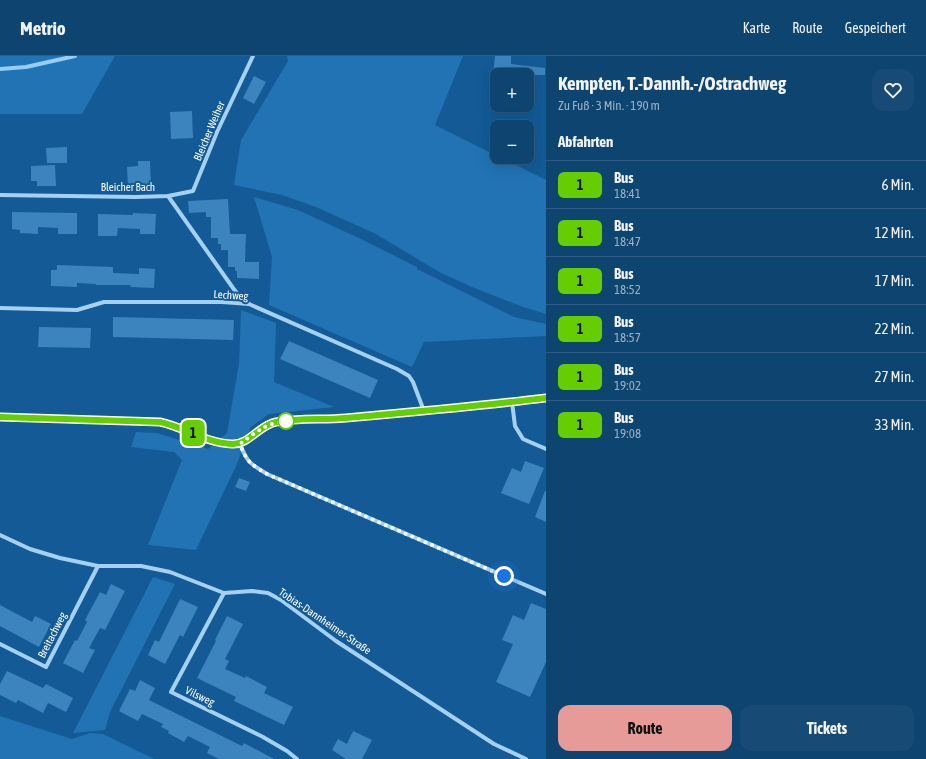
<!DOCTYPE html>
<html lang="de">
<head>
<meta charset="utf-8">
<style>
  :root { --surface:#0e4470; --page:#174b75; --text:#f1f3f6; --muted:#9bb0c3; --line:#2e5c83; --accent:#e69b98 }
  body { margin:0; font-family:"Asap Condensed",sans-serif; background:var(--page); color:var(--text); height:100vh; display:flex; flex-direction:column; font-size:15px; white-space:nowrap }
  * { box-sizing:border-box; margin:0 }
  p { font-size:13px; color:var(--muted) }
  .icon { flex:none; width:22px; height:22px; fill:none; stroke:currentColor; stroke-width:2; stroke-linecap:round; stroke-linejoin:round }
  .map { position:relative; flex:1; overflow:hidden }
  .sheet { display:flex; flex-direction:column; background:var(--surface); width:380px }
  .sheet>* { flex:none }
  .badge { padding:0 8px; border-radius:6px; font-size:14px; line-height:26px }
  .fabs { position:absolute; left:490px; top:12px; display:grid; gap:8px }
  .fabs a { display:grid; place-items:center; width:44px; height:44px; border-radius:8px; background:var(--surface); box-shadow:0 4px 16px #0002,0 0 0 1px var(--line); font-size:20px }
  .you { position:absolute; width:20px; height:20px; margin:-10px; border:3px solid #fff; border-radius:50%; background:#1a73e8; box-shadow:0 0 0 6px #1a73e833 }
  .map>.badge { position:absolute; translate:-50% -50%; box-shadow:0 0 0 2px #fff }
  h2 { padding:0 12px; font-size:15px; line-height:36px }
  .round { display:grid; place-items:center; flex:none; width:42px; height:42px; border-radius:12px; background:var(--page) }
  .overview { display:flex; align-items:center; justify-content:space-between; height:68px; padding:0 12px }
  h1 { font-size:19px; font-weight:700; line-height:30px }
  .cta { display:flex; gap:8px; margin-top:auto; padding:8px 12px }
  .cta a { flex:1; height:46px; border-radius:12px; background:var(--accent); color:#111; font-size:16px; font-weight:700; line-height:46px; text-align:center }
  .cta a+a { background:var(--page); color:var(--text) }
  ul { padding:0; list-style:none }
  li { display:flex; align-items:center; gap:12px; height:48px; padding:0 12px; border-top:1px solid var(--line) }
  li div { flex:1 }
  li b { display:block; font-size:15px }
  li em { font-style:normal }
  li .badge { min-width:44px; font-weight:700; text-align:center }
  header { display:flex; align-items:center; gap:24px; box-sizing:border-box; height:56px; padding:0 20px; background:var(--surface); border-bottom:1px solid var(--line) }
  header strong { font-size:19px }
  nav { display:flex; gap:22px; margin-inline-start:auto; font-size:14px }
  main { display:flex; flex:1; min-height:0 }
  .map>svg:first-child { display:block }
  .green { fill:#2273b3 }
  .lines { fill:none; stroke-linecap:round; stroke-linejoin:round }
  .stream { stroke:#96ccf5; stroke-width:4 }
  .building { fill:#3c84be }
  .minor { stroke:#a4d0f2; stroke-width:4 }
  .line-casing { stroke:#fff; stroke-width:9 }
  .line { stroke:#66cd00; stroke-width:6 }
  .walk { stroke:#fff; stroke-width:4; stroke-dasharray:0 7.2 }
  .stop-dot { fill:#fff; stroke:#66cd00; stroke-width:2 }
  .labels { text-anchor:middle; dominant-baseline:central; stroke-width:4; stroke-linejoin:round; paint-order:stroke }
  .street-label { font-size:11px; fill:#fff; stroke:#135a96 }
</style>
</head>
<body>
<header>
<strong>Metrio</strong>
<nav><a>Karte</a><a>Route</a><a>Gespeichert</a></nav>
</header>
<main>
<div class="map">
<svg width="546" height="703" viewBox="0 0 546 703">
  <rect width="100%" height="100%" fill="#135a96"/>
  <g class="green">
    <path d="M0,0H115L82,58H0Z"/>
    <path d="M287,0H463L435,69L497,100V101H500L546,124V258L523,251L472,231L441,217L376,178L316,151L282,139L234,129L241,84L288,5Z"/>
    <path d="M254,141L298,154L361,183L417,211V213L514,261L546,268V280L424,286L412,311L269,249L272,201Z"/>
    <path d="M241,254L276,267L274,326L334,351L269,358L251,371L237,408L196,494L148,489L182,404L174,396L131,391L136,376L157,377L208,393L227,377L239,308Z"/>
    <path d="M153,521L175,528L110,656L105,674L73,677Z"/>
    <path d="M0,660L72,683L90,677L103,678L154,703H0Z"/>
  </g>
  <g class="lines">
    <path class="stream" d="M0,13L26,11L75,0"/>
  </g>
  <g class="building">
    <path d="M495,0H511V8L545,12V19H493Z"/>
    <path d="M254,20L266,26L254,48L243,42Z"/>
    <path d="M192,55L193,82L171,83L170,56Z"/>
    <path d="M67,91V107H47L46,92Z"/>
    <path d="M138,105H150L151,129L128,130L127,111L138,110Z"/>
    <path d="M55,109L56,130H37V125H31V110Z"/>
    <path d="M228,143L230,178H246L245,206H259V223L237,222V215H235V211H228V194H221V188H218V182H211V161H206V156L189,157L188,145Z"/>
    <path d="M12,156L77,157V178H58V172L38,171V178L20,177V174L12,173Z"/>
    <path d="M133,157L156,158L155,178H140V173L118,172L117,180H98V158L133,159Z"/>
    <path d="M57,209L113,211V217L139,218V212L155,213L154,232L130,231L131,229H96V228L77,227V231L51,230V214H57Z"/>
    <path d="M113,261L234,264L233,284L113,281Z"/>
    <path d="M39,271L91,272L90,292L38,291Z"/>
    <path d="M289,285L378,324L370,342L280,303Z"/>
    <path d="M525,405L544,412L529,448L501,437L512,412L521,416Z"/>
    <path d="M239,422L250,426L246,435L235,431Z"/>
    <path d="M545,435H546V466L535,461Z"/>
    <path d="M111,528L125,535L105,574L100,572L89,592L95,594L83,617L63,607L75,584L77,585L87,566L85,564L100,536L106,539Z"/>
    <path d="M180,543L198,551L183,581L180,579L165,608L148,599L155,584L159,586Z"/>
    <path d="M531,547L546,553V606L530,641L496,626L513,588L502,584L513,559L524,564Z"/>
    <path d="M0,549L32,566L35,560L51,568L39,591L0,570Z"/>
    <path d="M227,560L243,568L225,603L229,605L225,613L245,622L246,620L267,631L264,637L293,651L284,669L234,645L236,641L197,622L216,585L215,584Z"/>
    <path d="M7,615L43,632L46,628L73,642L66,656L48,647L43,657L18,644L16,647L0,639V628Z"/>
    <path d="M140,624L155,632L149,644L242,690L244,687L274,703H219L207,697L210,691L188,680L184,686L168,677L169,675L161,671L163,668L142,658L138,665L119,655L130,633L135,635Z"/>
    <path d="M353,675L372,684L362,703H346L332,694L338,683L347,688Z"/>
  </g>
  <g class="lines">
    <g class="minor">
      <path d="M0,139L136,141L168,140L193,135L217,76L253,0"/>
      <path d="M168,140L233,232L239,240L249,248"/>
      <path d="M0,252L77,254L104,246H222L249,248L397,313L409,320L413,326L424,355"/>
      <path d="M512,346L515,370L523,383L546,393"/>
      <path d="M0,361L159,366C184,371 206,387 232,388C249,389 259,369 276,366C298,362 321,364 343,362C411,356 479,350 546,342"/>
      <path d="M240,388C247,406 250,408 267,418L546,538"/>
      <path d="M0,479L30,493L60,502L98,510H141L170,516L224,537L252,535L268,537L281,544L336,585L494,688L526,703"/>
      <path d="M224,537L171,636L263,681L287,695L297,703"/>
      <path d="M0,588L46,611L98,510"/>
    </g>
  </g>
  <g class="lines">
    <defs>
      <path id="line" d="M0,361L160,366C184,371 206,387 232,388C249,389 259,369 276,366C299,362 323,364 346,362C413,356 480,350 546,342"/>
    </defs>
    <use href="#line" class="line-casing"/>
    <use href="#line" class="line"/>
    <path class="walk" d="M286,365C266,367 258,375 240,388C247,406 250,408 267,418L504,520"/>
  </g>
  <circle class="stop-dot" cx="286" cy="365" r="8"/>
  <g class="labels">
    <g class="street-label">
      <text transform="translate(209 75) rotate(-67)">Bleicher Weiher</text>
      <text x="128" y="131">Bleicher Bach</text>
      <text transform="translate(231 239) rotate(4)">Lechweg</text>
      <text transform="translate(325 565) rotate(34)">Tobias-Dannheimer-Straße</text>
      <text transform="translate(52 579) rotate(-63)">Breitachweg</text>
      <text transform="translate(200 640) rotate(26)">Vilsweg</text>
    </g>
  </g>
</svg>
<div class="fabs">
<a>+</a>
<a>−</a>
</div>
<div class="you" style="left:504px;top:520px"></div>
<b class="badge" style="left:193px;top:377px;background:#66cd00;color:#111">1</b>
</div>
<section class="sheet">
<div class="overview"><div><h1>Kempten, T.-Dannh.-/Ostrachweg</h1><p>Zu Fuß · 3 Min. · 190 m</p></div><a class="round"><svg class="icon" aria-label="heart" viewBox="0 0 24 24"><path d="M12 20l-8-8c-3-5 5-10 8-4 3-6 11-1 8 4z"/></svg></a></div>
<h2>Abfahrten</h2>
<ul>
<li><span class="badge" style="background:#66cd00;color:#111">1</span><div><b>Bus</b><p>18:41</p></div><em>6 Min.</em></li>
<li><span class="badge" style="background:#66cd00;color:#111">1</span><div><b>Bus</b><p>18:47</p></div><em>12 Min.</em></li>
<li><span class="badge" style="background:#66cd00;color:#111">1</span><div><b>Bus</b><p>18:52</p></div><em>17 Min.</em></li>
<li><span class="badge" style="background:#66cd00;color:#111">1</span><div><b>Bus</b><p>18:57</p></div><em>22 Min.</em></li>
<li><span class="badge" style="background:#66cd00;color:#111">1</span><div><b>Bus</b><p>19:02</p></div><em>27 Min.</em></li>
<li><span class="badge" style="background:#66cd00;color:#111">1</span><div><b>Bus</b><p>19:08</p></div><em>33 Min.</em></li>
</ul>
<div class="cta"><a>Route</a><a>Tickets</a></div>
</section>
</main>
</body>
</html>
